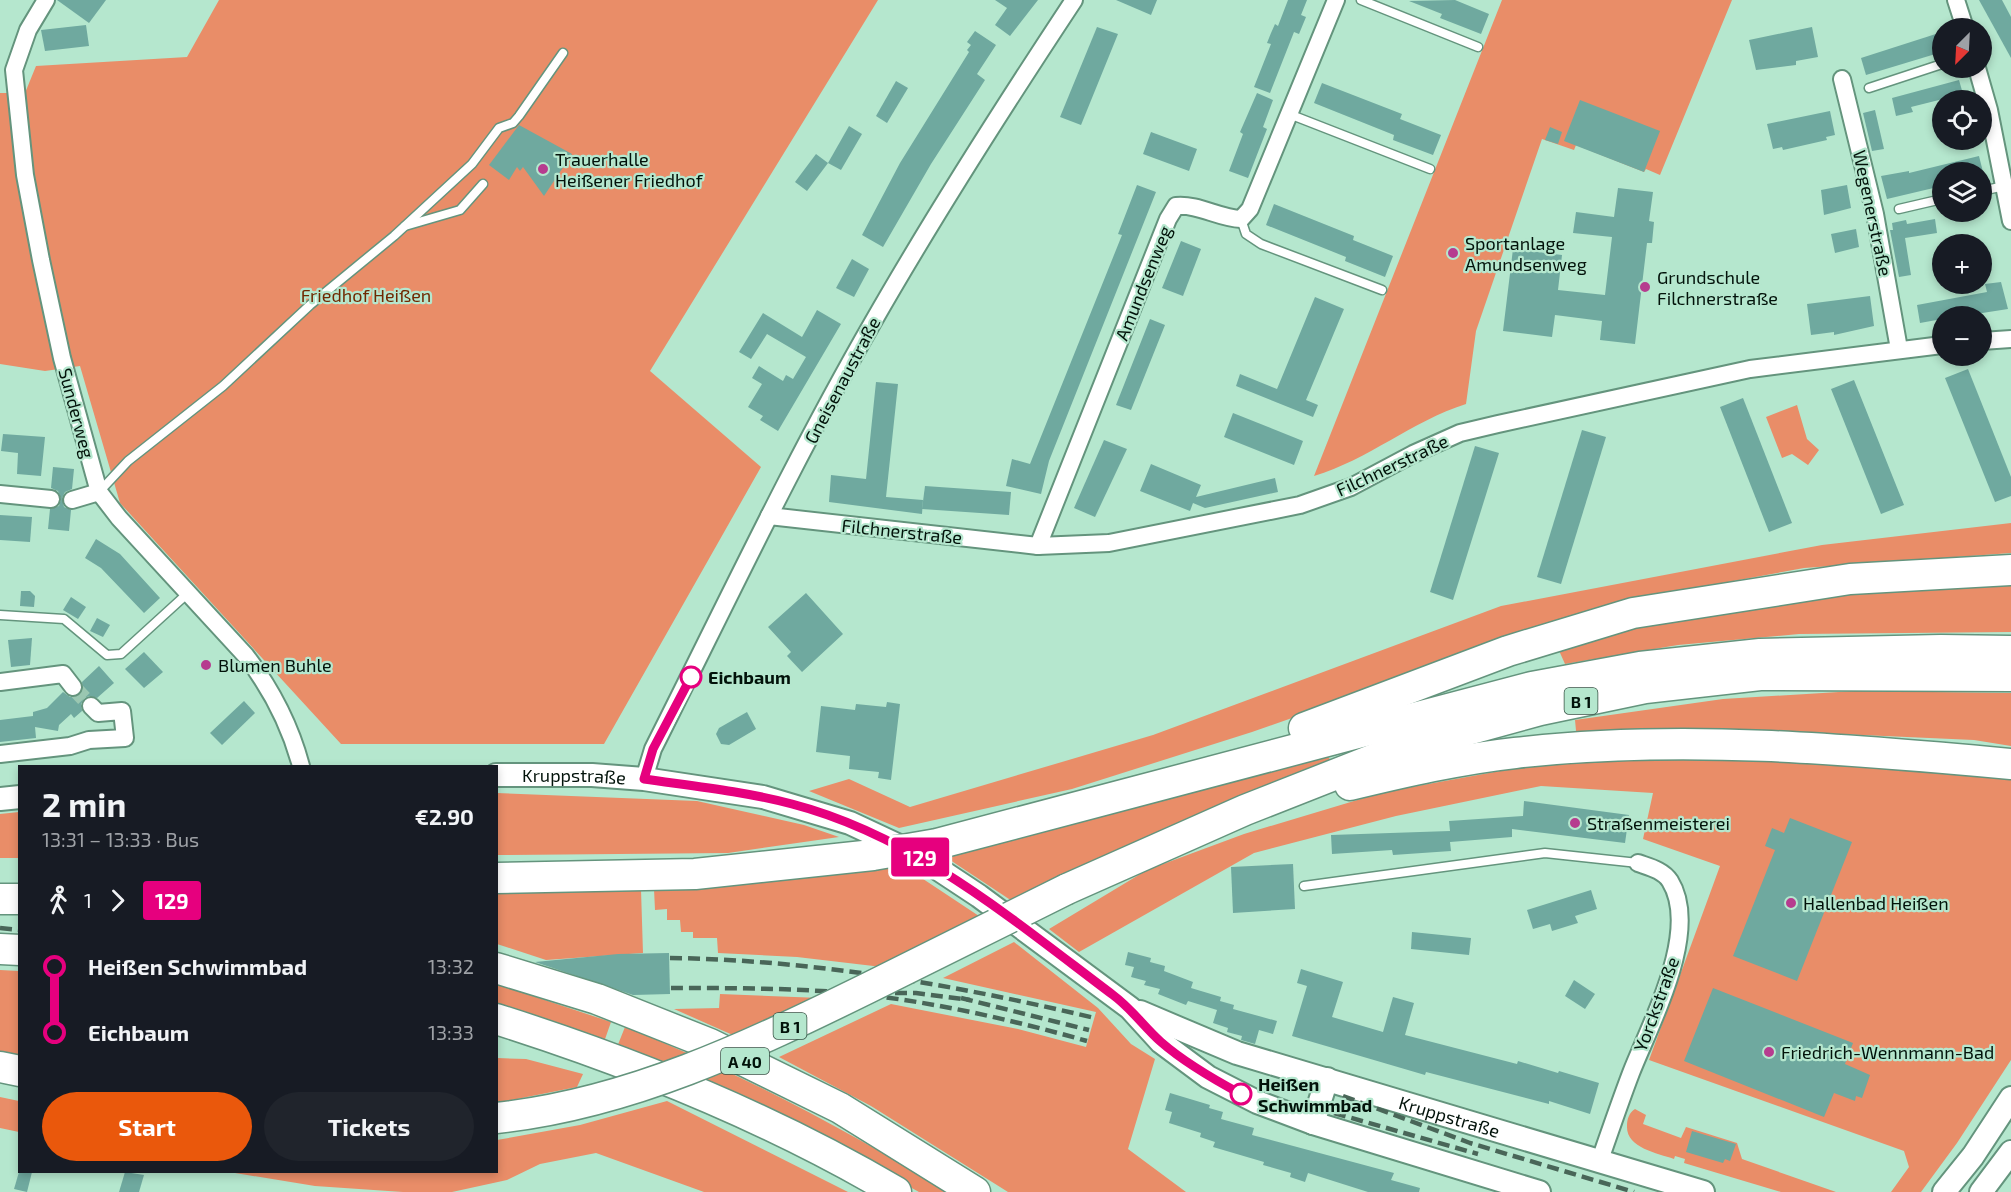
<!DOCTYPE html>
<html lang="en">
<head>
<meta charset="utf-8">
<style>
  :root { --surface:#171b24; --page:#20242c; --text:#f1f3f6; --muted:#9ea1a6; --accent:#ea580c }
  body { margin:0; font-family:"Exo 2",sans-serif; background:var(--page); color:var(--text); height:100vh; display:flex; flex-direction:column; font-size:22px; white-space:nowrap }
  * { box-sizing:border-box; margin:0 }
  p { font-size:20px; color:var(--muted) }
  .icon { flex:none; width:33px; height:33px; fill:none; stroke:currentColor; stroke-width:2; stroke-linecap:round; stroke-linejoin:round }
  .map { position:relative; flex:1; overflow:hidden }
  .side { position:absolute; left:18px; top:765px; width:480px; height:408px; display:flex; flex-direction:column; background:var(--surface); border-radius:0px; box-shadow:0 3px 9px #0003 }
  .side>* { flex:none }
  .badge { padding:0 12px; border-radius:4px; font-size:21px; line-height:39px }
  .needle { width:39px; rotate:204deg }
  .controls { position:absolute; left:1932px; top:18px; display:grid; gap:12px }
  .controls a { display:grid; place-items:center; width:60px; height:60px; border-radius:50%; background:var(--surface); box-shadow:0 3px 9px #0003; font-size:30px }
  .map>.badge { position:absolute; translate:-50% -50%; box-shadow:0 0 0 3px #fff }
  .legs { display:flex; align-items:center; gap:9px; height:66px; padding:0 24px; font-size:20px }
  .legs p { margin-inline-start:auto }
  .head { display:flex; align-items:center; justify-content:space-between; height:102px; padding:0 24px }
  h1 { font-size:33px; font-weight:700; line-height:45px }
  .button { display:flex; gap:12px; margin-top:auto; padding:12px 24px }
  .button a { flex:1; height:69px; border-radius:36px; background:var(--accent); color:#fff; font-size:24px; font-weight:700; line-height:69px; text-align:center }
  .button a+a { background:var(--page); color:var(--text) }
  ul { padding:0 24px; list-style:none }
  li { display:flex; align-items:center; gap:21px; height:66px; font-size:22px }
  li i { display:grid; place-items:center; width:9px; height:100%; margin:0 8px; background:currentColor }
  li i::after { content:''; width:15px; height:15px; margin:-8px; border:4px solid; border-radius:50%; background:var(--surface) }
  li p { margin-inline-start:auto }
  li:first-child i { background:linear-gradient(#0000 50%,currentColor 0) }
  li:last-child i { background:linear-gradient(currentColor 50%,#0000 0) }
  .map>svg:first-child { display:block }
  .green { fill:#e98d68 }
  .building { fill:#6fa99f }
  .lines { fill:none; stroke-linecap:round; stroke-linejoin:round }
  .street-tunnel { stroke:#9ac7b1; stroke-width:16; stroke-dasharray:16 8; stroke-linecap:butt }
  .lane-casing { stroke:#64947d; stroke-width:11 }
  .street-casing { stroke:#64947d; stroke-width:20 }
  .secondary-casing { stroke:#64947d; stroke-width:26 }
  .highway-casing { stroke:#64947d; stroke-width:33 }
  .lane { stroke:#fff; stroke-width:8 }
  .street { stroke:#fff; stroke-width:16 }
  .secondary { stroke:#fff; stroke-width:22 }
  .highway { stroke:#fff; stroke-width:30 }
  .rail { stroke:#496658; stroke-width:4.5; stroke-dasharray:12 6; stroke-linecap:butt }
  .highway-bridge-casing { stroke:#64947d; stroke-width:33; stroke-linecap:butt }
  .highway-bridge { stroke:#fff; stroke-width:30 }
  .line-1-casing { stroke:#fff; stroke-width:14 }
  .line-1 { stroke:#e6007e; stroke-width:9 }
  .poi-dot { fill:#b63c8f; stroke:#b5e7ce; stroke-width:2 }
  .stop-1-dot { fill:#fff; stroke:#e6007e; stroke-width:3 }
  .labels { text-anchor:middle; dominant-baseline:central; stroke-width:4.5; stroke-linejoin:round; paint-order:stroke }
  .shield { fill:#b5e7ce; stroke:#385245; stroke-width:1.5 }
  .shield-label { font-size:16px; font-weight:bold; fill:#02120a }
  .poi-label { font-size:18px; fill:#02120a; stroke:#b5e7ce; text-anchor:start }
  .street-label { font-size:18px; fill:#02120a; stroke:#b5e7ce }
  .park-label { font-size:18px; fill:#6f2801; stroke:#b5e7ce }
  .stop-label { font-size:18px; font-weight:bold; fill:#02120a; stroke:#b5e7ce; text-anchor:start }
</style>
</head>
<body>
<div class="map">
<svg width="2011" height="1192" viewBox="0 0 2011 1192">
  <rect width="100%" height="100%" fill="#b5e7ce"/>
  <g class="green">
    <path d="M219,0H878L650,371L761,467L604,744H341L120,503L80,366L45,371L0,364V93H25L36,66L187,57Z"/>
    <path d="M1502,0H1732L1660,175L1646,169L1644,172L1576,145L1574,150L1542,139L1476,331L1466,404C1412,421 1368,460 1314,476Z"/>
    <path d="M1797,405L1807,439L1819,450L1808,465L1792,454L1782,458L1766,417Z"/>
    <path d="M2011,523V553L1804,568L1624,601L1252,732L1072,789L899,828L809,791L849,779L910,807L1153,735L1501,606L1822,545Z"/>
    <path d="M2011,581V632L1799,634L1678,645L1565,664L1557,646L1623,624L1809,592Z"/>
    <path d="M1855,691L2011,693V746L1974,740L1725,729L1577,741L1575,720L1723,699Z"/>
    <path d="M1325,752L1331,761L1012,901L947,858Z"/>
    <path d="M1656,757H1733L2011,778V1060L1957,1143L1921,1192H1891L1909,1167L1904,1151L1649,1060L1720,866L1643,839L1653,793L1541,786L1396,816L1254,853L1079,952L1049,929L1147,870L1244,834L1384,792L1522,767Z"/>
    <path d="M496,793L697,801L804,825L839,837L728,853L497,855Z"/>
    <path d="M19,812V858H0V814Z"/>
    <path d="M902,865L982,918L882,967L797,957L718,953L717,938H693V932H681L680,920H667V909L655,910L654,889L779,881Z"/>
    <path d="M641,890L643,953L546,960L497,944V891Z"/>
    <path d="M1014,942L1098,1008L1131,1044L1155,1059L1128,1149L1186,1192H1008L871,1106L779,1057L891,1004L1018,1029L1086,1047L1096,1012L943,978Z"/>
    <path d="M0,970L19,971V1059L0,1054Z"/>
    <path d="M497,984L611,1022L604,1042L497,1007Z"/>
    <path d="M720,994L821,998L735,1036L674,1009L719,1008Z"/>
    <path d="M625,1027C739,1072 844,1129 949,1192H919L854,1156L617,1047Z"/>
    <path d="M497,1058L526,1059L583,1074L577,1087L497,1103Z"/>
    <path d="M0,1097L19,1101V1132L0,1128Z"/>
    <path d="M667,1101L848,1192H704L596,1153L540,1164L507,1180L452,1192H403L315,1186L229,1172H496L497,1140L580,1125Z"/>
    <path d="M1635,1109L1646,1115L1643,1124L1681,1138L1686,1127L1737,1143L1742,1159L1836,1192H1781L1684,1163L1685,1159L1675,1156L1674,1159C1657,1153 1626,1148 1627,1126C1627,1119 1629,1113 1635,1109Z"/>
  </g>
  <g class="building">
    <path d="M57,0H106L89,23Z"/>
    <path d="M995,0H1038L1010,36L995,25L1007,8Z"/>
    <path d="M1116,0H1157L1151,15Z"/>
    <path d="M1288,0H1307L1301,15L1306,17L1299,34L1294,32L1270,93L1254,87L1271,44L1267,43L1271,33L1275,24L1278,26Z"/>
    <path d="M1455,0L1489,14L1481,34L1440,18L1442,14L1409,1Z"/>
    <path d="M1979,0H2002L2011,17V58Z"/>
    <path d="M86,25L89,46L45,51L41,30Z"/>
    <path d="M1097,27L1118,34L1081,125L1060,117Z"/>
    <path d="M1812,27L1818,57L1796,61V65L1756,70L1749,40Z"/>
    <path d="M975,31L996,45L977,74L985,80L931,164L883,247L862,235L900,163L969,52L967,50L971,45L967,42Z"/>
    <path d="M1942,32V52L1866,75L1861,58Z"/>
    <path d="M1959,80L1963,94L1911,107L1913,112L1896,116L1892,98Z"/>
    <path d="M896,81L908,88L887,123L876,116Z"/>
    <path d="M1322,83L1402,114L1400,119L1441,135L1433,155L1393,140L1394,135L1314,103Z"/>
    <path d="M1257,93L1273,100L1263,127L1267,129L1248,178L1229,171L1243,134L1240,132Z"/>
    <path d="M1580,100L1660,131L1644,172L1564,141Z"/>
    <path d="M1875,110L1884,149L1872,151L1863,113Z"/>
    <path d="M1830,111L1835,135L1826,137L1827,140L1783,150L1782,147L1773,149L1767,124Z"/>
    <path d="M519,125L572,154L544,196L523,167L520,171L517,167L509,180L489,165Z"/>
    <path d="M849,126L862,134L841,170L828,163Z"/>
    <path d="M1550,127L1562,132L1558,144L1545,140Z"/>
    <path d="M1151,132L1197,149L1189,171L1143,154Z"/>
    <path d="M816,154L828,163L807,191L795,182Z"/>
    <path d="M1979,156L1983,172H1942V186L1887,199L1881,176L1909,171V173Z"/>
    <path d="M1137,185L1156,192L1049,461L1041,494L1006,486L1012,459L1030,464L1122,235L1118,234Z"/>
    <path d="M1847,185L1851,208L1824,215L1821,190Z"/>
    <path d="M1618,188L1653,192L1649,221L1654,222L1652,243H1647L1635,344L1600,340L1602,321L1555,315L1552,337L1503,331L1513,249L1562,255L1558,290L1605,295L1612,237L1573,233L1576,212L1614,217Z"/>
    <path d="M1274,204L1354,236L1353,240L1393,256L1385,277L1345,261L1346,257L1266,225Z"/>
    <path d="M1935,219L1937,233L1905,238L1911,275L1899,277L1890,230H1893L1892,223L1906,220L1907,224Z"/>
    <path d="M1856,229L1859,247L1835,253L1831,234Z"/>
    <path d="M1181,241L1201,249L1183,296L1162,288Z"/>
    <path d="M852,259L869,269L854,297L836,288Z"/>
    <path d="M2001,282L2008,309L1963,316H1942V319L1920,323L1917,305L1987,292L1985,284Z"/>
    <path d="M1870,296L1874,326L1834,335V332L1811,335L1807,304Z"/>
    <path d="M1315,297L1344,309L1306,400L1318,405L1313,417L1236,386L1240,374L1277,389Z"/>
    <path d="M817,310L841,324L778,431L760,420L763,416L748,407L762,384L752,378L759,366L783,381L786,375L793,379L806,357L767,334L751,359L739,352L763,313L802,337Z"/>
    <path d="M1150,319L1165,325L1131,410L1116,405Z"/>
    <path d="M1968,369L2011,477V496L1995,502L1945,378Z"/>
    <path d="M1854,380L1904,505L1881,514L1831,389Z"/>
    <path d="M876,382L898,384L886,497L923,500L922,514L829,502L831,475L866,479Z"/>
    <path d="M1743,398L1792,523L1769,532L1720,407Z"/>
    <path d="M1233,413L1303,441L1294,465L1224,437Z"/>
    <path d="M1582,430L1606,437L1561,584L1537,577Z"/>
    <path d="M3,434L45,437L41,476L17,474L18,453L1,451Z"/>
    <path d="M1104,440L1127,449L1095,517L1074,508Z"/>
    <path d="M1475,446L1499,453L1453,600L1430,592Z"/>
    <path d="M1151,464L1201,485L1196,497L1275,478L1278,492L1205,508L1193,503L1190,511L1140,491Z"/>
    <path d="M53,467L74,469L72,489L65,492L62,498L64,507L71,510L69,531L48,529L50,509L59,506L61,499L58,491L51,488Z"/>
    <path d="M925,486L1011,492L1009,515L922,509Z"/>
    <path d="M0,515L32,517L30,542L0,540Z"/>
    <path d="M96,539L120,554L160,598L144,613L101,568L85,558Z"/>
    <path d="M21,591H30L35,596L34,607L20,606Z"/>
    <path d="M806,593L843,634L802,672L787,656L791,652L768,627Z"/>
    <path d="M71,597L86,607L78,619L63,610Z"/>
    <path d="M97,618L110,625L103,637L90,631Z"/>
    <path d="M32,638L30,665L11,667L8,640Z"/>
    <path d="M144,652L163,672L144,688L125,669Z"/>
    <path d="M99,666L114,683L97,698L89,696L84,698L81,704L82,711L74,718L71,714L59,725L58,731L35,727L36,738L0,742V720L33,716V712L47,708L63,692L70,697L79,696L83,690L82,682Z"/>
    <path d="M244,701L255,713L222,745L210,733Z"/>
    <path d="M887,702L900,704L891,780L878,778L879,772L849,769L850,756L816,752L821,706L855,710L856,704L886,707Z"/>
    <path d="M747,712L756,729L729,745L721,744L716,734L719,728Z"/>
    <path d="M1524,801L1629,815L1625,843L1512,829V837L1450,842L1451,851L1393,855L1392,850L1332,854L1331,835L1450,831L1449,821L1523,816Z"/>
    <path d="M1790,818L1852,842L1797,981L1733,956L1775,850L1765,846L1772,828L1784,833Z"/>
    <path d="M1293,864L1295,909L1233,913L1231,867Z"/>
    <path d="M1591,890L1597,909L1575,916L1578,923L1552,931L1550,924L1533,929L1527,910Z"/>
    <path d="M1412,932L1471,938L1469,955L1411,949Z"/>
    <path d="M1128,952L1151,958L1150,962L1165,966L1164,971L1193,982L1191,988L1221,997L1220,1001L1234,1005L1233,1009L1277,1021L1273,1034L1259,1030L1255,1044L1241,1040L1242,1036L1227,1032L1228,1028L1213,1023L1217,1010L1188,1001L1186,1005L1158,994L1160,989L1144,985L1146,981L1131,977L1134,967L1125,965Z"/>
    <path d="M669,953L670,994L633,995L535,962L618,954Z"/>
    <path d="M1301,969L1343,982L1332,1017L1383,1032L1393,997L1414,1003L1405,1035L1517,1064L1518,1061L1558,1073L1559,1071L1599,1083L1590,1114L1549,1101V1104L1426,1072L1425,1075L1292,1036L1307,986L1297,983Z"/>
    <path d="M1574,980L1595,994L1585,1009L1565,996Z"/>
    <path d="M1713,988L1853,1043L1845,1064L1870,1075L1862,1098L1856,1096L1855,1101L1834,1093L1824,1117L1684,1061Z"/>
    <path d="M1170,1093L1210,1105L1209,1108L1223,1112L1221,1119L1254,1128L1252,1135L1394,1173L1391,1180L1420,1188L1419,1192H1368L1308,1173L1305,1182L1290,1177L1291,1173L1263,1165L1264,1162L1213,1147L1215,1142L1200,1137L1201,1133L1169,1123L1172,1112L1165,1110Z"/>
    <path d="M1692,1131L1736,1144L1730,1161L1725,1159L1723,1163L1686,1152Z"/>
    <path d="M19,1172H32L27,1192L14,1189Z"/>
    <path d="M125,1172L144,1175L139,1192H119Z"/>
  </g>
  <g class="lines">
    <path class="street-tunnel" d="M73,687L91,706"/>
    <defs>
      <g id="lane">
        <path d="M1361,0L1478,47"/>
        <path d="M1869,88L1942,64"/>
        <path d="M1289,114L1430,169"/>
        <path d="M1982,191L2004,186"/>
        <path d="M1899,209L1942,199"/>
        <path d="M1241,219L1246,234L1261,244L1382,290"/>
        <path d="M405,226L460,210L483,184"/>
        <path d="M99,492L128,461L223,386L310,305L394,236L472,164L499,128L513,123L519,116L563,53"/>
        <path d="M0,615L64,619L107,655L121,654L188,593"/>
        <path d="M1304,886L1545,853L1638,863"/>
      </g>
      <g id="street">
        <path d="M46,0L28,30L14,70L25,175L41,260L62,358L99,492L119,518L246,656C272,690 290,725 301,766"/>
        <path d="M1956,0L1965,28"/>
        <path d="M1977,68L1989,110L2011,221"/>
        <path d="M1842,79L1875,214L1899,349"/>
        <path d="M1982,341L2011,339"/>
        <path d="M0,494L51,499"/>
        <path d="M72,500L99,492"/>
        <path d="M769,516L1038,546L1109,543L1300,505L1351,487L1413,454L1460,433L1498,424L1750,369L1942,345"/>
        <path d="M1038,546L1168,219L1176,206C1199,204 1218,218 1241,219L1250,209L1336,0"/>
        <path d="M0,682L63,674L73,687"/>
        <path d="M0,754L70,746L89,740L125,738L122,711L98,713L91,706"/>
        <path d="M644,779L653,749C725,606 793,461 873,322C936,212 1004,106 1074,0"/>
        <path d="M1600,1160C1610,1131 1620,1102 1631,1073C1650,1024 1701,931 1670,881C1663,870 1649,867 1638,863"/>
      </g>
      <g id="secondary">
        <path id="s1" d="M496,775H592L644,779L763,797L850,823L914,853L979,896L1130,1008L1161,1042L1208,1077L1257,1102L1313,1123L1539,1192"/>
        <path d="M0,799L20,797"/>
        <path id="s2" d="M1140,1012L1237,1053L1703,1192"/>
        <path d="M1313,1123L1327,1079"/>
        <path d="M1944,1192L1973,1156L2011,1098"/>
        <path d="M1981,1192L2011,1152"/>
      </g>
      <g id="highway">
        <path d="M1304,728L1508,651L1633,613L1850,579L2011,570"/>
        <path d="M1350,785C1404,772 1460,759 1515,753C1680,734 1847,749 2011,764"/>
        <path d="M937,844L1532,687L1640,667L1760,654L1941,650L2011,651"/>
        <path d="M496,878L695,874L873,855"/>
        <path d="M1067,889L1245,810L1405,747L1540,710L1645,688L1760,675L2011,676"/>
        <path d="M0,899H20"/>
        <path d="M0,949L20,950"/>
        <path d="M496,968L597,999L710,1044L840,1108L975,1192"/>
        <path d="M496,1019C635,1063 771,1118 896,1192"/>
        <path d="M0,1067L20,1071"/>
      </g>
    </defs>
    <use href="#lane" class="lane-casing"/>
    <use href="#street" class="street-casing"/>
    <use href="#secondary" class="secondary-casing"/>
    <use href="#highway" class="highway-casing"/>
    <use href="#lane" class="lane"/>
    <use href="#street" class="street"/>
    <use href="#secondary" class="secondary"/>
    <use href="#highway" class="highway"/>
    <g class="rail">
      <path d="M0,928L20,930"/>
      <path d="M670,958C814,960 955,985 1095,1018"/>
      <path d="M671,988C730,988 790,988 849,993C930,1001 1009,1019 1087,1041"/>
      <path d="M895,993H916L970,1000"/>
      <path d="M961,998L1089,1030"/>
      <path d="M1343,1096L1470,1143L1634,1192"/>
      <path d="M1334,1113L1478,1154"/>
    </g>
    <defs>
      <g id="highway-bridge">
        <path d="M873,855L937,844"/>
        <path d="M496,1118C629,1104 750,1046 868,988C934,955 1001,922 1067,889"/>
      </g>
    </defs>
    <use href="#highway-bridge" class="highway-bridge-casing"/>
    <use href="#highway-bridge" class="highway-bridge"/>
  </g>
  <g class="lines">
    <defs>
      <path id="line-1" d="M691,677L653,749L644,779C693,786 743,791 792,804C915,836 1013,920 1113,995C1132,1009 1144,1027 1161,1042C1185,1063 1213,1079 1241,1094"/>
    </defs>
    <use href="#line-1" class="line-1-casing"/>
    <use href="#line-1" class="line-1"/>
  </g>
  <g class="poi-dot">
    <circle cx="543" cy="169" r="6"/>
    <circle cx="1453" cy="253" r="6"/>
    <circle cx="1645" cy="287" r="6"/>
    <circle cx="206" cy="665" r="6"/>
    <circle cx="1575" cy="823" r="6"/>
    <circle cx="1791" cy="903" r="6"/>
    <circle cx="1769" cy="1052" r="6"/>
  </g>
  <g class="stop-1-dot">
    <circle cx="691" cy="677" r="10"/>
    <circle cx="1241" cy="1094" r="10"/>
  </g>
  <g class="labels">
    <g class="shield">
      <rect x="1564.5" y="688" width="33" height="26" rx="4.5"/>
      <rect x="773.5" y="1013" width="33" height="26" rx="4.5"/>
      <rect x="721" y="1048" width="48" height="26" rx="4.5"/>
    </g>
    <g class="shield-label">
      <text x="1581" y="701">B 1</text>
      <text x="790" y="1026">B 1</text>
      <text x="745" y="1061">A 40</text>
    </g>
    <g class="poi-label">
      <text x="555" y="159">Trauerhalle<tspan x="555" dy="21">Heißener Friedhof</tspan></text>
      <text x="1465" y="243">Sportanlage<tspan x="1465" dy="21">Amundsenweg</tspan></text>
      <text x="1657" y="277">Grundschule<tspan x="1657" dy="21">Filchnerstraße</tspan></text>
      <text x="218" y="665">Blumen Buhle</text>
      <text x="1587" y="823">Straßenmeisterei</text>
      <text x="1803" y="903">Hallenbad Heißen</text>
      <text x="1781" y="1052">Friedrich-Wennmann-Bad</text>
    </g>
    <g class="street-label">
      <text transform="translate(1873 213) rotate(78)">Wegenerstraße</text>
      <text transform="translate(1143 283) rotate(-68)">Amundsenweg</text>
      <text transform="translate(842 380) rotate(-62)">Gneisenaustraße</text>
      <text transform="translate(77 413) rotate(75)">Sunderweg</text>
      <text transform="translate(1392 465) rotate(-25)">Filchnerstraße</text>
      <text transform="translate(902 531) rotate(6)">Filchnerstraße</text>
      <text stroke="none"><textPath href="#s1" startOffset="78">Kruppstraße</textPath></text>
      <text transform="translate(1656 1004) rotate(-70)">Yorckstraße</text>
      <text stroke="none"><textPath href="#s2" startOffset="327">Kruppstraße</textPath></text>
    </g>
    <g class="park-label">
      <text x="366" y="295">Friedhof Heißen</text>
    </g>
    <g class="stop-label">
      <text x="708" y="677">Eichbaum</text>
      <text x="1258" y="1084">Heißen<tspan x="1258" dy="21">Schwimmbad</tspan></text>
    </g>
  </g>
</svg>
<div class="controls">
<a><svg class="needle" viewBox="-14 -14 28 28"><path d="M0-13l5 13h-10z" fill="#e53935"/><path d="M0 13l5-13h-10z" fill="#9ea1a6"/></svg></a>
<a><svg class="icon" aria-label="locate" viewBox="0 0 24 24"><circle cx="12" cy="12" r="6"/><path d="M12 2v4M12 18v4M2 12h4M18 12h4"/></svg></a>
<a><svg class="icon" aria-label="layers" viewBox="0 0 24 24"><path d="M12 4l9 5-9 5-9-5zM3 14l9 5 9-5"/></svg></a>
<a>+</a>
<a>−</a>
</div>
<b class="badge" style="left:920px;top:857px;background:#e6007e;color:#fff">129</b>
<section class="side">
<div class="head"><div><h1>2 min</h1><p>13:31 – 13:33 · Bus</p></div><b>€2.90</b></div>
<div class="legs"><svg class="icon" aria-label="walk" viewBox="0 0 24 24"><circle cx="13" cy="4" r="2"/><path d="M13 8l-2 6 4 7M11 14l-3 7M7 12l3-4h3l4 4"/></svg>1<svg class="icon" aria-label="forward" viewBox="0 0 24 24"><path d="M9 5l7 7-7 7"/></svg><b class="badge" style="background:#e6007e;color:#fff">129</b></div>
<ul>
<li><i style="color:#e6007e"></i><b>Heißen Schwimmbad</b><p>13:32</p></li>
<li><i style="color:#e6007e"></i><b>Eichbaum</b><p>13:33</p></li>
</ul>
<div class="button"><a>Start</a><a>Tickets</a></div>
</section>
</div>
</body>
</html>
